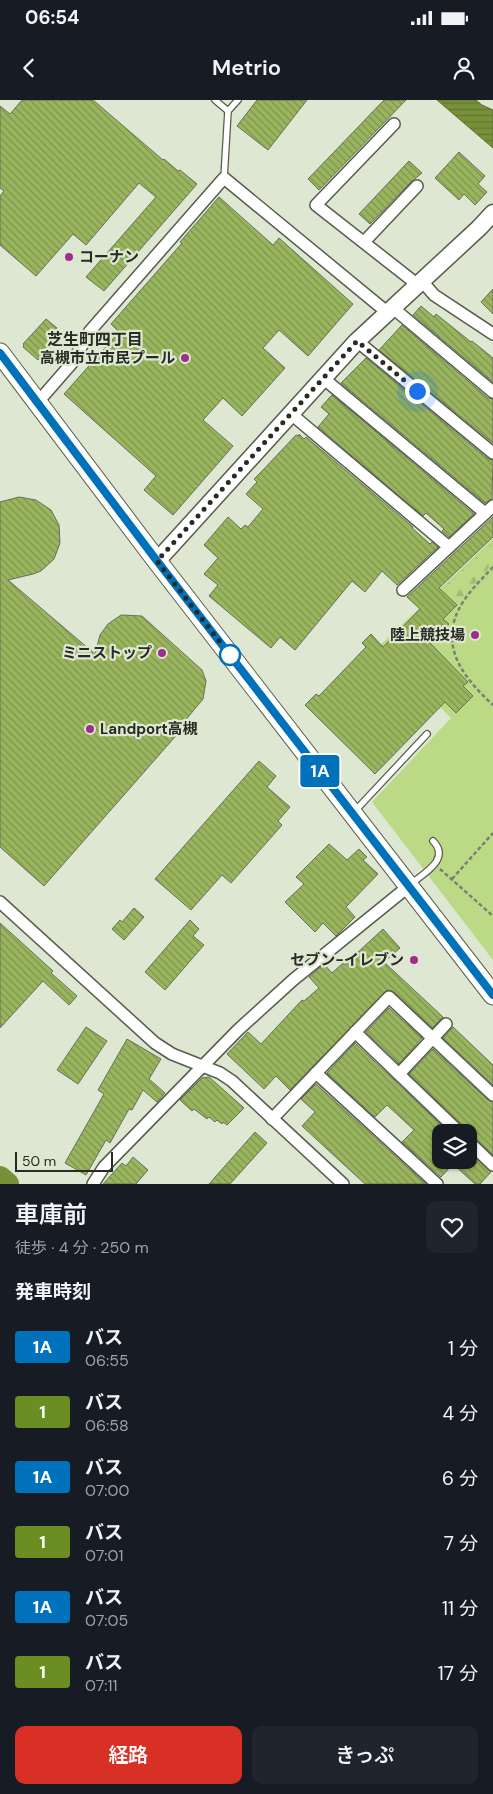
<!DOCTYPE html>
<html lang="ja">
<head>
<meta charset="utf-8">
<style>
  :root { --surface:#171b24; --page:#20242c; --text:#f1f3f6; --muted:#9ea1a6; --accent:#d93025 }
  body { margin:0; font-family:"DM Sans","Noto Sans JP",sans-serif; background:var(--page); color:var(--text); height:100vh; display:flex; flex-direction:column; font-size:19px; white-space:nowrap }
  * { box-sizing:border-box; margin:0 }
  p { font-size:16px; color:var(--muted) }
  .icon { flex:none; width:28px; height:28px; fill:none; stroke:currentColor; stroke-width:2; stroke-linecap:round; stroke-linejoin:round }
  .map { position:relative; height:1084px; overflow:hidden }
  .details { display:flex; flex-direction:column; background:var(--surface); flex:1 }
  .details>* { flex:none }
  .badge { padding:0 10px; border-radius:4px; font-size:18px; line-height:32px }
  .fabs { position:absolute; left:432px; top:1024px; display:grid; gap:10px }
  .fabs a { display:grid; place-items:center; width:45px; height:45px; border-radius:10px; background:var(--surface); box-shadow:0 1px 4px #0004; font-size:25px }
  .scale { position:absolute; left:15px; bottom:12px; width:98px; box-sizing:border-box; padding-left:5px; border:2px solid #282b23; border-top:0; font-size:14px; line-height:18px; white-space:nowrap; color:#282b23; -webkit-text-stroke:4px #dee7d1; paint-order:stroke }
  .you { position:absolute; width:25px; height:25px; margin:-12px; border:4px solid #fff; border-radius:50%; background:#1a73e8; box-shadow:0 0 0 8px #1a73e833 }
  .map>.badge { position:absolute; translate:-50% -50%; box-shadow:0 0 0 2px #fff }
  h2 { padding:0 15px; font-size:19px; line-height:45px }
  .round { display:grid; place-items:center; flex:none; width:52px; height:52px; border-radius:10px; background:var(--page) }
  .head { display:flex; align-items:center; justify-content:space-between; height:85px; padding:0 15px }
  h1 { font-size:24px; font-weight:600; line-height:38px }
  .button { display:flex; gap:10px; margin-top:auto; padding:10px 15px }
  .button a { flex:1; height:58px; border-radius:10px; background:var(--accent); color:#fff; font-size:20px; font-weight:600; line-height:58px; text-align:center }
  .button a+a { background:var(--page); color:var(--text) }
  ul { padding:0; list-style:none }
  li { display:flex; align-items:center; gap:15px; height:65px; padding:0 15px }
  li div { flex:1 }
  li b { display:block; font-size:19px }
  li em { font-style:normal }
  li .badge { min-width:55px; font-weight:700; text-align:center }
  .status { display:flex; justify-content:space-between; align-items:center; height:35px; padding:0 25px; background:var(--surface); direction:ltr }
  .status svg { height:14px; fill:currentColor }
  header { display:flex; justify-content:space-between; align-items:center; height:65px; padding:0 15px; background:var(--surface); font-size:22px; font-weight:600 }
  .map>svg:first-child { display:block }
  .grass { fill:#bcd985 }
  .forest { fill:url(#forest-firs) }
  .water { fill:url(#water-rules); stroke:#5f7232 }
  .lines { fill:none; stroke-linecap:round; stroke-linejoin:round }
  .river { stroke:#769138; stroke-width:24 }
  .building { fill:url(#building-back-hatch); stroke:#686f5c }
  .lane-casing { stroke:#575d4b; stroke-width:8 }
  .street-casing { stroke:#575d4b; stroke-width:14 }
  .secondary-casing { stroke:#575d4b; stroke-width:19 }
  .primary-casing { stroke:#575d4b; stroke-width:21 }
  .path { stroke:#7b8172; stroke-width:2.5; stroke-dasharray:4 2.5; stroke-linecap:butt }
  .lane { stroke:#fff; stroke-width:5.5 }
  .street { stroke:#fff; stroke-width:11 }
  .secondary { stroke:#fff; stroke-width:16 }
  .primary { stroke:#fff; stroke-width:19 }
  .line-casing { stroke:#fff; stroke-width:11 }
  .line { stroke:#0072bc; stroke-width:8 }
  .walk { stroke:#282b23; stroke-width:5; stroke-dasharray:0 9 }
  .poi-dot { fill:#9c2e8d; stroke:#dee7d1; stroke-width:2 }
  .stop-dot { fill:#fff; stroke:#0072bc; stroke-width:2.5 }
  .labels { text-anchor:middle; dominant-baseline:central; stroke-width:4.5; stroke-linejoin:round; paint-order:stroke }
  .poi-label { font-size:15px; font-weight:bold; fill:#282b23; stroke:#dee7d1; text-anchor:end }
  .neighbourhood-label { font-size:16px; font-weight:bold; fill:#282b23; stroke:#dee7d1 }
</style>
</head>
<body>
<div class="status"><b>06:54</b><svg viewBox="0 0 49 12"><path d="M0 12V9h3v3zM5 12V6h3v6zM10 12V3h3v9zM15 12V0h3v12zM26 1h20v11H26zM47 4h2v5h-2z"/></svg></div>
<header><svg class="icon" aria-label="back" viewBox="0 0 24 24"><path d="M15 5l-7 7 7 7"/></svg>Metrio<svg class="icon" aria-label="person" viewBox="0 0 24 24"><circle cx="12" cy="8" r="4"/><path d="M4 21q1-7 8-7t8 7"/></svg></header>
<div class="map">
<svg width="493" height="1084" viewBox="0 0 493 1084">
  <defs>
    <pattern id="forest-firs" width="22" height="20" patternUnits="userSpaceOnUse" patternTransform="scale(1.25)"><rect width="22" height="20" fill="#bcd985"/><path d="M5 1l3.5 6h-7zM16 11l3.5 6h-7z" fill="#a2ba73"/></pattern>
    <pattern id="water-rules" width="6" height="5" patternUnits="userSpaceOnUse" patternTransform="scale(1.25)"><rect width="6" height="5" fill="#769138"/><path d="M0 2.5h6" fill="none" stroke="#61772f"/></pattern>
    <pattern id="building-back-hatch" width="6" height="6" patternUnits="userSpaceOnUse" patternTransform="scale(1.25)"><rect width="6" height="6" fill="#99b65e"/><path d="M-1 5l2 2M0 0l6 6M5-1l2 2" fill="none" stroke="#7d944d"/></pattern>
  </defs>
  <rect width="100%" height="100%" fill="#dee7d1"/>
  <path class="grass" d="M493,439V860L372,702L451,618L379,546Z"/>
  <path class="forest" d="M493,442V463L458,502L443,488Z"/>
  <path class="water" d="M437,0H476L482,5L493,10V48Z"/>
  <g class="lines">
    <path class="river" d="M0,1078L7,1084"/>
  </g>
  <g class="building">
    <path d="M22,0H93L163,60L164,59L178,71L180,70L197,84L104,191L86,177L156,97L139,83L86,145L73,134L36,176L0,145V96L4,91L0,88V6L10,14Z"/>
    <path d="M257,0H307L268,50L237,26Z"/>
    <path d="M384,0H406L319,90L308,79Z"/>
    <path d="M459,52L485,76L478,84L487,92L475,105L464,94L459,100L435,78Z"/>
    <path d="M409,61L422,73L412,81L370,124L359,114Z"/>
    <path d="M219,97L273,145L279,138L353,204L308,256L279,230L263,248L285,268L242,316L223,298L203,320L233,346L173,415L144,390L156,376L64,294L119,232L111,224L182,143L180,142Z"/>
    <path d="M493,189V214L481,202Z"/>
    <path d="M421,206L434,217L436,214L471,242L472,241L493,258V282L413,215Z"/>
    <path d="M46,219L57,228L53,233L58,238L38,260L23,247L24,245L23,244Z"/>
    <path d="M402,225L488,298L493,299V343L379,250Z"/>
    <path d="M366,258L488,359L493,360L492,399L485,403L341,283Z"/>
    <path d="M332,295L474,414L449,437L442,431L444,429L426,413L423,416L318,327L329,314L321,307Z"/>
    <path d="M299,334L304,339L306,337L413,427L412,428L430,444L432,442L438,447L397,485L382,471L365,492L352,481L295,550L280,537L271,548L209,496L218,485L204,474L218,458L204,445L228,417L241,429L245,425L248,427L263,409L246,394L257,382L254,379L262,371L296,335L298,336Z"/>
    <path d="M19,397L36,400L51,410L59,425L60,443L54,459L41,471L33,474L8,480L95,554L100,535L108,524L121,515L142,516L202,570L206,581L203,599L179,628L181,630L44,786L0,747V402Z"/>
    <path d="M493,417V437L439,488L457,505L443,519L449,524L430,543L468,582L463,586L473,596L456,613L445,602L375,674L305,605L316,594L319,596L366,547L362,543L371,534L383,547L420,509L407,497Z"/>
    <path d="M259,661L276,676L267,687L290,707L278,721L282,725L231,783L222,775L191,810L155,779Z"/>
    <path d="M329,744L347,760L359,749L367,757L363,760L378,774L346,807L355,817L336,836L323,823L315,832L285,802L304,784L296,777Z"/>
    <path d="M134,808L144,817L124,840L112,829L120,820L122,822Z"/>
    <path d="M190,820L199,829L193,836L204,845L165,890L145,872Z"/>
    <path d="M0,823L53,871L51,873L77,896L69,905L43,881L0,928Z"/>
    <path d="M383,829L400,848L384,862L443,917L432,928L394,892L387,890L290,990L276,976L264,989L227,954L248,932L261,944L302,900L304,901L319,888L309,877L324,864L332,873L343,863L344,865Z"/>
    <path d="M389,908L422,938L399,964L366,932Z"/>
    <path d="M86,927L107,941L78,984L57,970Z"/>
    <path d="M453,927L493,965V985L443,938Z"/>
    <path d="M127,939L161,959L149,979L165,993L157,1002L143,990L132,1010L129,1009L110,1043L106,1040L86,1075L65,1063L104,994L98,990Z"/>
    <path d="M355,943L449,1032H441V1060H469V1052L491,1072L480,1084H475L453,1064L441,1077L402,1042L414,1030L387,1005L375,1017L327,973Z"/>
    <path d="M433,949L488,1000L493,1002V1055L474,1037L466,1032L464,1027L409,974Z"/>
    <path d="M209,977L244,1008L227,1025L223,1022L222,1024L217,1020L215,1022L209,1017L207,1019L194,1009L192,1011L180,1000L202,978Z"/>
    <path d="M316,984L426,1084H365L302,1026L315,1012L301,999Z"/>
    <path d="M255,1032L267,1043L230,1084H209Z"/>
    <path d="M133,1057L148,1070L136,1084H103L122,1063L126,1066Z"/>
  </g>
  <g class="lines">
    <defs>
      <g id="lane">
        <path d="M215,0L228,11"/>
        <path d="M224,78L228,11L238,0"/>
        <path d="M354,712L427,634"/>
        <path d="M411,784C424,773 451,759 433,741"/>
      </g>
      <g id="street">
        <path d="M394,24L316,105L418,185"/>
        <path d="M364,142L417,86"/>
        <path d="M422,181L434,195L493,234"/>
        <path d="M393,208L493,292"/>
        <path d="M357,241L493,353"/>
        <path d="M323,278L485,413"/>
        <path d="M38,302L72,263L90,231L224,78L388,213"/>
        <path d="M290,313L449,447"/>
        <path d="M403,490L493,406"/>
        <path d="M0,802L155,943L172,954L220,973L232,981L343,1084"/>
        <path d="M355,932L459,1032"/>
        <path d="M316,973L437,1084"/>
        <path d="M399,974L446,924"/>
        <path d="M272,1019L389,897L493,995"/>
        <path d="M469,1042L493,1065"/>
        <path d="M93,1084L104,1067L238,930L293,880L409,786"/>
      </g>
      <path id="secondary" d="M157,461L357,241L479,128L493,113"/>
      <path id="primary" d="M0,253L157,461L493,895"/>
    </defs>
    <use href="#lane" class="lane-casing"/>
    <use href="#street" class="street-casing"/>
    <use href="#secondary" class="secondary-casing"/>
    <use href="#primary" class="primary-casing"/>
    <g class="path">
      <path d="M493,467C481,480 467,493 459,509C439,548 465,579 493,605"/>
      <path d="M440,769L493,816"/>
      <path d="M452,779L493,733"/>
    </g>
    <use href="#lane" class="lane"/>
    <use href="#street" class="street"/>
    <use href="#secondary" class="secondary"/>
    <use href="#primary" class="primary"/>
  </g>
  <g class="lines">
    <defs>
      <path id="line" d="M0,253L154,457L493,895"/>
    </defs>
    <use href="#line" class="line-casing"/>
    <use href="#line" class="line"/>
    <path class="walk" d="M230,555L157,461L357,241L417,291"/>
  </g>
  <g class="poi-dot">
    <circle cx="69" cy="157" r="5"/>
    <circle cx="185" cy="258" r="5"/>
    <circle cx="475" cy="535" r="5"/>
    <circle cx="162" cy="553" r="5"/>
    <circle cx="90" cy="629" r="5"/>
    <circle cx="414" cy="860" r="5"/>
  </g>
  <circle class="stop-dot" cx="230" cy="555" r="10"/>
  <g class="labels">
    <g class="poi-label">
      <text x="79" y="157" text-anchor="start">コーナン</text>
      <text x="175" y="258">高槻市立市民プール</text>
      <text x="465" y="535">陸上競技場</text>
      <text x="152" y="553">ミニストップ</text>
      <text x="100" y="629" text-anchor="start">Landport高槻</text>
      <text x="404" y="860">セブン-イレブン</text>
    </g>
    <g class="neighbourhood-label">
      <text x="95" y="239">芝生町四丁目</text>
    </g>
  </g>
</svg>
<div class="fabs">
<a><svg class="icon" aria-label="layers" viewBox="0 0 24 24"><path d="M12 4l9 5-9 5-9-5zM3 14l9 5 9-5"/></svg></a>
</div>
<div class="scale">50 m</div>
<div class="you" style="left:417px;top:291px"></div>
<b class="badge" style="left:320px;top:671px;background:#0072bc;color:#fff">1A</b>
</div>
<section class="details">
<div class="head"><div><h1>車庫前</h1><p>徒歩 · 4 分 · 250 m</p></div><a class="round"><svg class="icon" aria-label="heart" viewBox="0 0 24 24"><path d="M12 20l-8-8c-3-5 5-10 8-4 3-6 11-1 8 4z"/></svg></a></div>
<h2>発車時刻</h2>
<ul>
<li><span class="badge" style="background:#0072bc;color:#fff">1A</span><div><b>バス</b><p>06:55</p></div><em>1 分</em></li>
<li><span class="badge" style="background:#6b8e23;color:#fff">1</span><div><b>バス</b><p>06:58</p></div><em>4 分</em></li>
<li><span class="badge" style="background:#0072bc;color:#fff">1A</span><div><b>バス</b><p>07:00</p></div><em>6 分</em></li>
<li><span class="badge" style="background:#6b8e23;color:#fff">1</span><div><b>バス</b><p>07:01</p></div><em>7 分</em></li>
<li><span class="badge" style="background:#0072bc;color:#fff">1A</span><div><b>バス</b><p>07:05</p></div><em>11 分</em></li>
<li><span class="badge" style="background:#6b8e23;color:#fff">1</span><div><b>バス</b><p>07:11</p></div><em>17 分</em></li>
</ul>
<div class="button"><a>経路</a><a>きっぷ</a></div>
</section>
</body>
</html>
